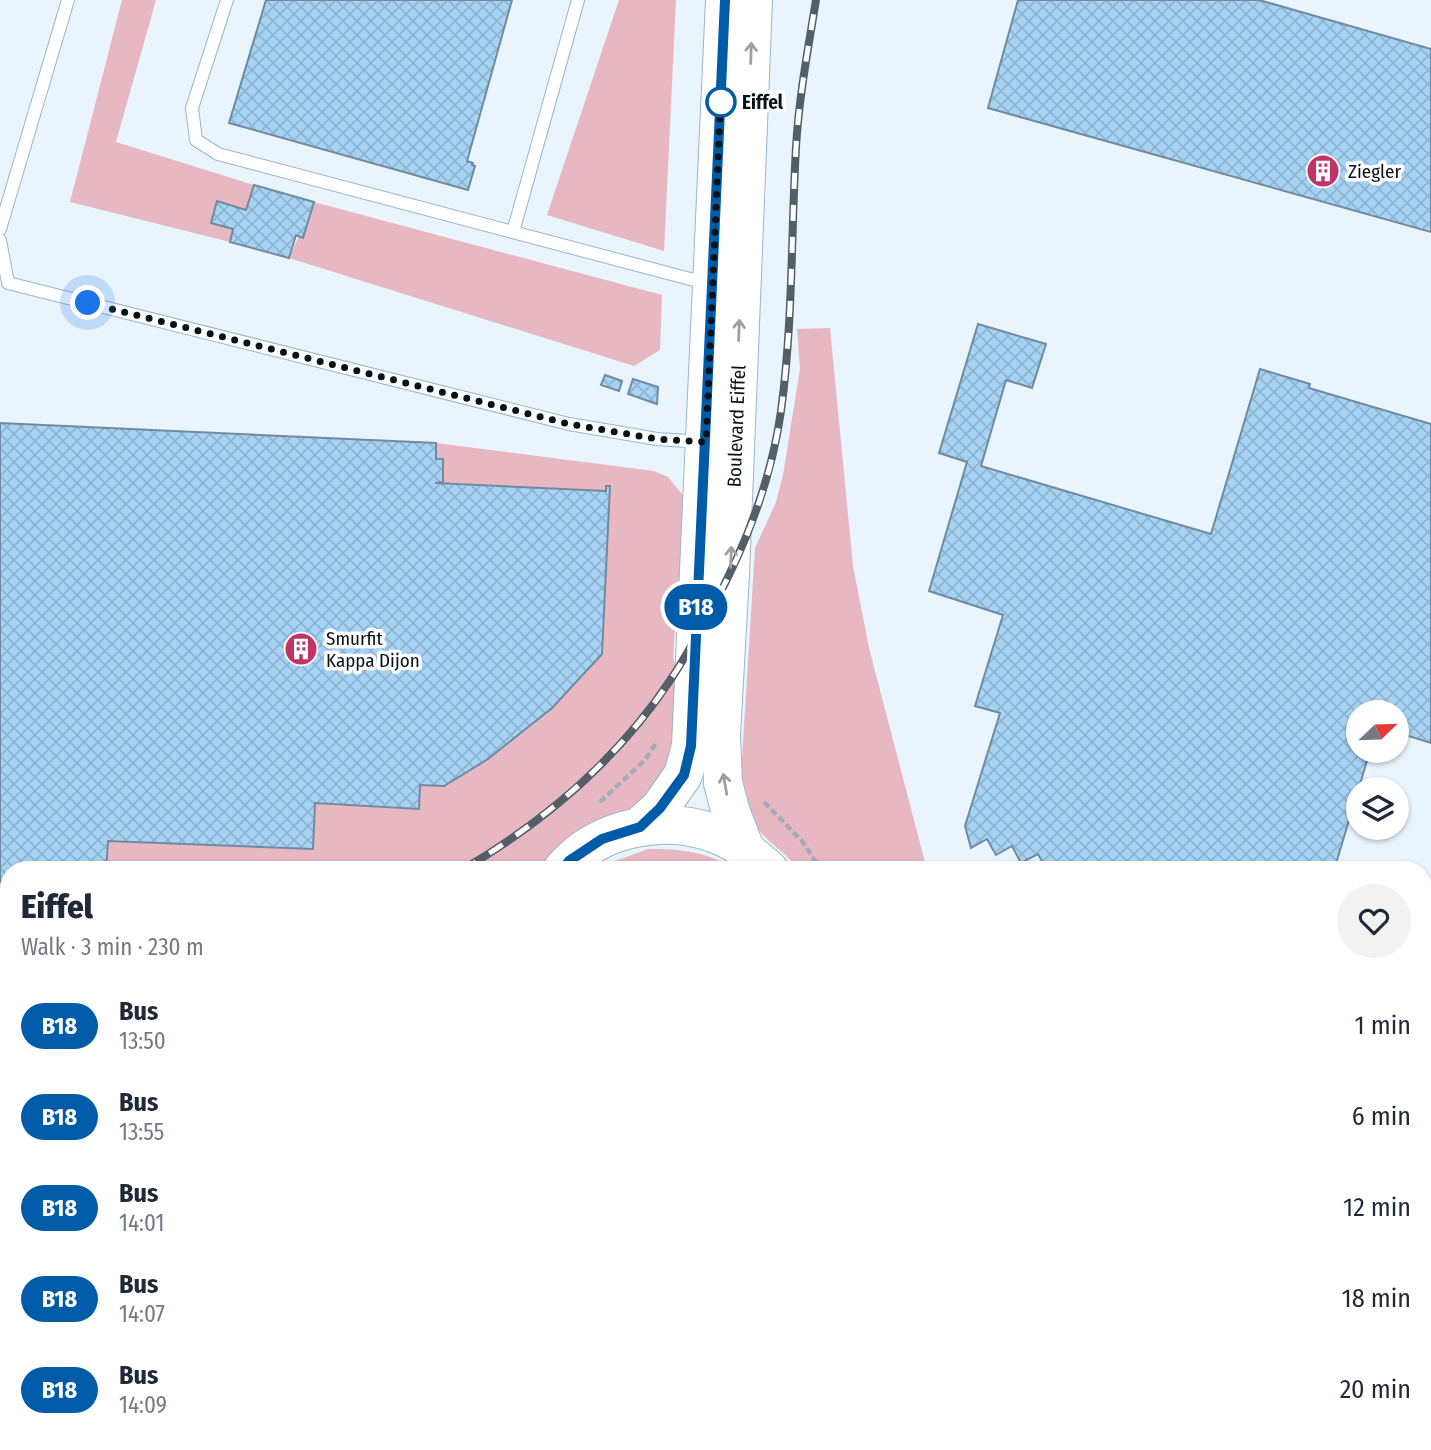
<!DOCTYPE html>
<html lang="en">
<head>
<meta charset="utf-8">
<style>
  :root { --surface:#fff; --page:#f2f2f3; --text:#1f2937; --muted:#747a83 }
  body { margin:0; font-family:"Fira Sans Condensed",sans-serif; background:var(--page); color:var(--text); height:100vh; display:flex; flex-direction:column; font-size:26px; white-space:nowrap }
  * { box-sizing:border-box; margin:0 }
  p { font-size:23px; color:var(--muted) }
  .icon { flex:none; width:38px; height:38px; fill:none; stroke:currentColor; stroke-width:2; stroke-linecap:round; stroke-linejoin:round }
  .map { position:relative; flex:1; overflow:hidden }
  .panel { position:absolute; left:0px; top:861px; width:1432px; height:590px; display:flex; flex-direction:column; background:var(--surface); border-radius:28px 28px 0 0; box-shadow:0 2px 5px #0004 }
  .panel>* { flex:none }
  .badge { padding:0 14px; border-radius:23px; font-size:24px; line-height:46px }
  .needle { width:46px; rotate:67deg }
  .controls { position:absolute; left:1346px; top:700px; display:grid; gap:14px }
  .controls a { display:grid; place-items:center; width:63px; height:63px; border-radius:50%; background:var(--surface); box-shadow:0 2px 5px #0004; font-size:35px }
  .you { position:absolute; width:35px; height:35px; margin:-18px; border:5px solid #fff; border-radius:50%; background:#1a73e8; box-shadow:0 0 0 10px #1a73e833 }
  .map>.badge { position:absolute; translate:-50% -50%; box-shadow:0 0 0 4px #fff }
  .round { display:grid; place-items:center; flex:none; width:74px; height:74px; border-radius:37px; background:var(--page) }
  .overview { display:flex; align-items:center; justify-content:space-between; height:119px; padding:0 21px }
  h1 { font-size:33px; font-weight:800; line-height:52px }
  ul { padding:0; list-style:none }
  li { display:flex; align-items:center; gap:21px; height:91px; padding:0 21px }
  li div { flex:1 }
  li b { display:block; font-size:26px }
  li em { font-style:normal }
  li .badge { min-width:77px; font-weight:700; text-align:center }
  .map>svg:first-child { display:block }
  .grass { fill:#e7b8c2 }
  .cemetery { fill:url(#cemetery-stones) }
  .building { fill:url(#building-cross-hatch); stroke:#708b9f; stroke-width:2 }
  .lines { fill:none; stroke-linecap:round; stroke-linejoin:round }
  .service-casing { stroke:#9ab6cb; stroke-width:14 }
  .minor-casing { stroke:#9ab6cb; stroke-width:28 }
  .primary-casing { stroke:#9ab6cb; stroke-width:40 }
  .path { stroke:#a2adb5; stroke-width:4.5; stroke-dasharray:7 3.5; stroke-linecap:butt }
  .service { stroke:#fff; stroke-width:12 }
  .minor { stroke:#fff; stroke-width:26 }
  .primary { stroke:#fff; stroke-width:38 }
  .rail-casing { stroke:#545e66; stroke-width:8 }
  .rail { stroke:#fff; stroke-width:5; stroke-dasharray:16; stroke-linecap:butt }
  .oneway { stroke:#9ca0a3 }
  .line-casing { stroke:#fff; stroke-width:16 }
  .line { stroke:#005ca9; stroke-width:10 }
  .walk { stroke:#081219; stroke-width:7; stroke-dasharray:0 12.6 }
  .stop-dot { fill:#fff; stroke:#005ca9; stroke-width:3.5 }
  .labels { text-anchor:middle; dominant-baseline:central; stroke-width:7; stroke-linejoin:round; paint-order:stroke }
  .stop-label { font-size:19px; font-weight:bold; fill:#081219; stroke:#fff; text-anchor:start }
  .poi-label { font-size:19px; fill:#081219; stroke:#fff; text-anchor:start }
  .street-label { font-size:19px; fill:#081219; stroke:#fff }
</style>
</head>
<body>
<div class="map">
<svg width="1431" height="1450" viewBox="0 0 1431 1450">
  <defs>
    <pattern id="cemetery-stones" width="16" height="16" patternUnits="userSpaceOnUse" patternTransform="scale(1.75)"><rect width="16" height="16" fill="#e7b8c2"/><path d="M2 7V4a2 2 0 0 1 4 0v3zM10 15v-3a2 2 0 0 1 4 0v3z" fill="#c59da6"/></pattern>
    <pattern id="building-cross-hatch" width="8" height="8" patternUnits="userSpaceOnUse" patternTransform="scale(1.75)"><rect width="8" height="8" fill="#a6d3f4"/><path d="M0 0l8 8M0 8l8-8" fill="none" stroke="#8db4d1"/></pattern>
  </defs>
  <rect width="100%" height="100%" fill="#e9f4fd"/>
  <g class="grass">
    <path d="M122,0H156L116,142L254,185L246,210L218,201L211,223L233,229L230,242L70,202Z"/>
    <path d="M619,0H676L664,251L547,215Z"/>
    <path d="M314,202L662,295L660,350L634,366L289,258Z"/>
    <path d="M830,328L853,566L869,648L927,870H799C789,856 775,847 763,835C750,822 746,807 740,791L755,548L776,502L783,475L800,369L797,329Z"/>
    <path d="M436,443L654,471L668,477L685,498L673,657L684,702L673,758L647,800L546,861L540,870H106L108,841L313,849L315,803L419,809L420,785L488,759L552,708L602,654L610,486H606V491L435,483L443,482V459H436Z"/>
    <path d="M648,849C680,849 708,851 735,870H602L612,862Z"/>
    <path d="M0,882L9,883V996H0Z"/>
    <path d="M1423,967H1431V1125L1423,1126Z"/>
    <path d="M1027,1442H1146V1450H1029Z"/>
  </g>
  <path class="cemetery" d="M1431,1125V1450H1146V1442H1423V1126Z"/>
  <g class="building">
    <path d="M266,0H512L467,161L473,163L472,165L475,166L468,190L229,123Z"/>
    <path d="M1018,0H1259L1431,49V232L988,108Z"/>
    <path d="M254,185L314,202L303,238L296,235L289,258L230,242L233,229L211,223L217,201L246,210Z"/>
    <path d="M978,324L1046,344L1032,388L1006,380L981,466L1211,534L1260,369L1310,384L1309,388L1431,424V743L1396,732V712H1358V751H1370L1334,870H1067L1063,862L1047,870L1038,854L1021,863L1012,846L996,855L987,839L971,848L965,826L1000,713L975,706L1003,615L929,591L967,462L939,453Z"/>
    <path d="M605,375L622,381L619,391L601,385Z"/>
    <path d="M633,379L658,387L657,404L628,394Z"/>
    <path d="M0,423L436,443V459H443V482L435,483L606,491V486H610L602,654L552,708L488,759L444,786L420,785L419,809L315,803L313,849L108,841L106,870H9V882H0Z"/>
    <path d="M9,1308V1442H134L131,1450H0V1331Z"/>
    <path d="M279,1442H392L389,1450H276Z"/>
    <path d="M770,1442H978L980,1450H772Z"/>
  </g>
  <g class="lines">
    <defs>
      <g id="service">
        <path d="M227,0L192,108L196,140L218,154L709,284"/>
        <path d="M0,229L68,0"/>
        <path d="M513,232L578,0"/>
        <path d="M0,240L8,283L569,424L657,439L702,442"/>
      </g>
      <path id="minor" d="M1423,1049H1431"/>
      <g id="primary">
        <path d="M640,826L660,808L683,775L691,746L725,0"/>
        <path id="s1" d="M745,849L731,813L723,783L721,735L730,574L753,0"/>
        <path d="M562,870C599,825 669,814 721,836C739,843 754,857 769,870"/>
        <path d="M0,1010H9"/>
        <path d="M0,1048L9,1047"/>
        <path d="M516,1450L519,1442"/>
      </g>
    </defs>
    <use href="#service" class="service-casing"/>
    <use href="#minor" class="minor-casing"/>
    <use href="#primary" class="primary-casing"/>
    <g class="path">
      <path d="M600,802L645,760L656,743"/>
      <path d="M764,802L802,841L821,870"/>
      <path d="M1423,1103L1431,1102"/>
      <path d="M1423,1247L1431,1241"/>
      <path d="M1423,1421L1431,1420"/>
      <path d="M1371,1442V1450"/>
    </g>
    <use href="#service" class="service"/>
    <use href="#minor" class="minor"/>
    <use href="#primary" class="primary"/>
    <defs>
      <g id="rail">
        <path d="M462,870C544,822 619,758 671,679C686,657 698,633 711,610C745,548 771,482 781,411C793,323 791,235 796,147C799,97 808,49 816,0"/>
        <path d="M0,964L9,963"/>
      </g>
    </defs>
    <use href="#rail" class="rail-casing"/>
    <use href="#rail" class="rail"/>
  </g>
  <defs><path id="oneway-shaft" d="M-6 0H5M1.5-3L5.5 0L1.5 3" fill="none" stroke-width="1.6" stroke-linecap="round" stroke-linejoin="round" transform="scale(1.75)"/></defs>
  <g class="oneway">
    <use href="#oneway-shaft" transform="translate(751 53) rotate(-88)"/>
    <use href="#oneway-shaft" transform="translate(739 330) rotate(-88)"/>
    <use href="#oneway-shaft" transform="translate(731 557) rotate(-88)"/>
    <use href="#oneway-shaft" transform="translate(725 784) rotate(-100)"/>
  </g>
  <g class="lines">
    <defs>
      <path id="line" d="M562,870L569,861L602,839L640,827L660,808L684,775L691,746L725,0"/>
    </defs>
    <use href="#line" class="line-casing"/>
    <use href="#line" class="line"/>
    <path class="walk" d="M88,303L569,424L657,439L706,442L721,91V102"/>
  </g>
  <defs>
    <symbol id="building-disc" viewBox="-11 -11 22 22"><circle r="9.5" fill="#bf3366" stroke="#fff"/><path d="M-4-6H4V6H1V3H-1V6H-4ZM-2.5-4.3h1.7v1.8h-1.7ZM.8-4.3h1.7v1.8H.8ZM-2.5-1h1.7V.8h-1.7ZM.8-1h1.7V.8H.8Z" fill="#fff"/></symbol>
  </defs>
  <g fill-rule="evenodd">
    <use href="#building-disc" x="1304" y="152" width="38" height="38"/>
    <use href="#building-disc" x="282" y="630" width="38" height="38"/>
  </g>
  <circle class="stop-dot" cx="721" cy="102" r="14"/>
  <g class="labels">
    <g class="stop-label">
      <text x="742" y="102">Eiffel</text>
    </g>
    <g class="poi-label">
      <text x="1348" y="171">Ziegler</text>
      <text x="326" y="638">Smurfit<tspan x="326" dy="22">Kappa Dijon</tspan></text>
    </g>
    <g class="street-label">
      <text stroke="none"><textPath href="#s1" startOffset="427">Boulevard Eiffel</textPath></text>
    </g>
  </g>
</svg>
<div class="controls">
<a><svg class="needle" viewBox="-14 -14 28 28"><path d="M0-13l5 13h-10z" fill="#e53935"/><path d="M0 13l5-13h-10z" fill="#747a83"/></svg></a>
<a><svg class="icon" aria-label="layers" viewBox="0 0 24 24"><path d="M12 4l9 5-9 5-9-5zM3 14l9 5 9-5"/></svg></a>
</div>
<div class="you" style="left:88px;top:303px"></div>
<b class="badge" style="left:696px;top:607px;background:#005ca9;color:#fff">B18</b>
<section class="panel">
<div class="overview"><div><h1>Eiffel</h1><p>Walk · 3 min · 230 m</p></div><a class="round"><svg class="icon" aria-label="heart" viewBox="0 0 24 24"><path d="M12 20l-8-8c-3-5 5-10 8-4 3-6 11-1 8 4z"/></svg></a></div>
<ul>
<li><span class="badge" style="background:#005ca9;color:#fff">B18</span><div><b>Bus</b><p>13:50</p></div><em>1 min</em></li>
<li><span class="badge" style="background:#005ca9;color:#fff">B18</span><div><b>Bus</b><p>13:55</p></div><em>6 min</em></li>
<li><span class="badge" style="background:#005ca9;color:#fff">B18</span><div><b>Bus</b><p>14:01</p></div><em>12 min</em></li>
<li><span class="badge" style="background:#005ca9;color:#fff">B18</span><div><b>Bus</b><p>14:07</p></div><em>18 min</em></li>
<li><span class="badge" style="background:#005ca9;color:#fff">B18</span><div><b>Bus</b><p>14:09</p></div><em>20 min</em></li>
</ul>
</section>
</div>
</body>
</html>
